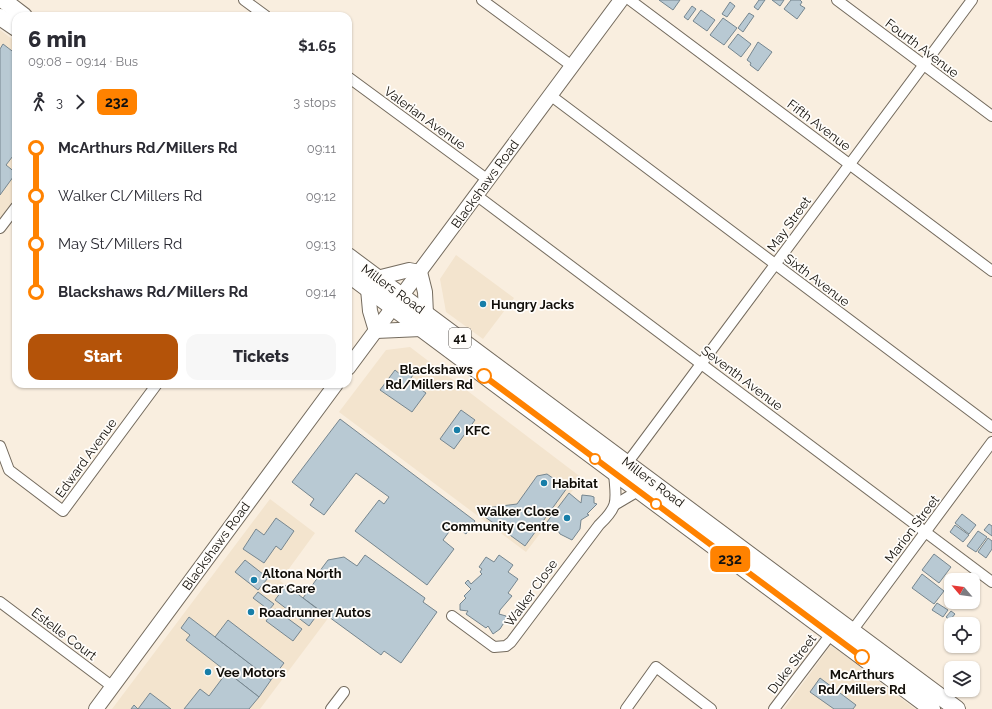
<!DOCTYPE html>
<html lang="en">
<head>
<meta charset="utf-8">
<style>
  :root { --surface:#fff; --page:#f7f7f7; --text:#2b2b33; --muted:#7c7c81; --accent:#b45309 }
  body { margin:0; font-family:Raleway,sans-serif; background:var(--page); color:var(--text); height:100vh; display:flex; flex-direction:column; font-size:15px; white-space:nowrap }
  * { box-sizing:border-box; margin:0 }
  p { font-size:13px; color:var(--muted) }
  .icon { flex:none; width:22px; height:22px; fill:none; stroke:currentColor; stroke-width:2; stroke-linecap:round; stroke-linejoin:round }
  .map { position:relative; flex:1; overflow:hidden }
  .panel { position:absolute; left:12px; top:12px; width:340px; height:376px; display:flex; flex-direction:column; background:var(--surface); border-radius:12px; box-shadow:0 1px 3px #0004 }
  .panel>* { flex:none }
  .badge { padding:0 8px; border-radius:6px; font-size:14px; line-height:26px }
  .needle { width:26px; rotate:299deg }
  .buttons { position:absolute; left:944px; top:573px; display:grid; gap:8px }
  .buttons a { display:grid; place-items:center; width:36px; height:36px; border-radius:8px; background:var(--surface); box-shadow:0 1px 3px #0004; font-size:20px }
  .map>.badge { position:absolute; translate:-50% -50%; box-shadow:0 0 0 2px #fff }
  .legs { display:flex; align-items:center; gap:6px; height:44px; padding:0 16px; font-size:13px }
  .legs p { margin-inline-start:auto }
  .headline { display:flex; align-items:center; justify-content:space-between; height:68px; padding:0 16px }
  h1 { font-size:22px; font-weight:800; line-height:30px }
  .button { display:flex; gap:8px; margin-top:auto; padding:8px 16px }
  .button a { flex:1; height:46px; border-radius:12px; background:var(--accent); color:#fff; font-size:16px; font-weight:800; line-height:46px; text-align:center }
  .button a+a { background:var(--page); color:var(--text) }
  ul { padding:0 16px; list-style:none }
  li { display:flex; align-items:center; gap:14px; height:48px; font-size:15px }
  li i { display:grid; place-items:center; width:6px; height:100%; margin:0 5px; background:currentColor }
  li i::after { content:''; width:10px; height:10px; margin:-5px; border:3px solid; border-radius:50%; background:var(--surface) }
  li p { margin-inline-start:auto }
  li:first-child i { background:linear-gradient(#0000 50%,currentColor 0) }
  li:last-child i { background:linear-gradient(currentColor 50%,#0000 0) }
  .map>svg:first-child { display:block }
  .built { fill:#f3e4ce }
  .building { fill:#b8c9d3; stroke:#76868f }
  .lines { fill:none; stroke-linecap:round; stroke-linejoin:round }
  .street-casing { stroke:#746b5e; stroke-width:12 }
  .secondary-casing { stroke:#746b5e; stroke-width:16 }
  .primary-casing { stroke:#746b5e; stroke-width:18 }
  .street { stroke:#fff; stroke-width:10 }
  .secondary { stroke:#fff; stroke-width:14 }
  .primary { stroke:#fff; stroke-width:16 }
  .line-1-casing { stroke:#fff; stroke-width:9 }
  .line-1 { stroke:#ff8200; stroke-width:6 }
  .poi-dot { fill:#177ea8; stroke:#fffdfa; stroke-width:1.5 }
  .stop-1-dot { fill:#fff; stroke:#ff8200; stroke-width:2 }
  .labels { text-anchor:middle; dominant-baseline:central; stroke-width:3.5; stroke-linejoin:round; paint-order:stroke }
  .shield { fill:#fffdfa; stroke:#585551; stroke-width:1 }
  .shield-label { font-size:12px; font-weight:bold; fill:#100d08 }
  .street-label { font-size:13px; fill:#100d08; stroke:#fffdfa }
  .poi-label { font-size:13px; font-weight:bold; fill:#100d08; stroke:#fffdfa; text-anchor:start }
  .stop-label { font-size:13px; font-weight:bold; fill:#100d08; stroke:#fffdfa; text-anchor:end }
</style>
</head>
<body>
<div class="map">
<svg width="992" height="709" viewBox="0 0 992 709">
  <rect width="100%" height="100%" fill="#f9eedf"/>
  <g class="built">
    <path d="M0,30L16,42V199L0,220Z"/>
    <path d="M456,255L514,298L483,339L446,312L440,279Z"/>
    <path d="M410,347L582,478L526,552L339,412L386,350Z"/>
    <path d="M270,499L315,533L280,581L329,617L260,709H112Z"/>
    <path d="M831,645L915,709H784Z"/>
  </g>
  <g class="building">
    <path d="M659,0H680L673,10Z"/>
    <path d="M759,0H765L758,10L754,7Z"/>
    <path d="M772,0H784L780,6Z"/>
    <path d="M791,0H800L802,2L800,5L805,8L797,19L784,9Z"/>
    <path d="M730,2L735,6L727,17L722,14Z"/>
    <path d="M692,6L696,9L688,20L684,17Z"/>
    <path d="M701,10L715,20L707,31L693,21Z"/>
    <path d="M749,13L754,16L743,32L738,28Z"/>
    <path d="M723,18L737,28L724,45L710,35Z"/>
    <path d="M738,34L751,44L741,57L728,47Z"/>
    <path d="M758,42L772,52L758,71L750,65L751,63L747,60Z"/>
    <path d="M3,44L16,54V152L6,165L16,173L0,195V49Z"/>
    <path d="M405,369L413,375L409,381L426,393L412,412L380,390L395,370L401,375Z"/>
    <path d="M461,410L475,420L454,449L440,439Z"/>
    <path d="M340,419L475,521L466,534L454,525L443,540L454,549L427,585L355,531L379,500L384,504L389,497L356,473L324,515L310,505L314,499L292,482Z"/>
    <path d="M547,474L567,488L525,546L481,514L486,508L517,504L537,476Z"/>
    <path d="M569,493L581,503L582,495L591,496L594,497V503L597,504L587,514L589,515L581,520L580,529L572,540L560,534L557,529L547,522Z"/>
    <path d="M962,514L976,525L969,534L955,523Z"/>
    <path d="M276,518L294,531L281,550L276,546L264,563L243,549L256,529L264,535Z"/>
    <path d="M989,524L992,526V536L984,530Z"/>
    <path d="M955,525L969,535L963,542L950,532Z"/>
    <path d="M978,531L987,537L976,552L967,546Z"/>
    <path d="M988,538L992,541V549L986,558L978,552Z"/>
    <path d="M934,554L951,567L939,583L922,570Z"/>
    <path d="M365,555L425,598L423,602L437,612L401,663L384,651L381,655L303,598L321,573L319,572L328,560L344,557L357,566Z"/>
    <path d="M499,555L513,565L508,572L518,579L508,593L512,596L500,610L499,614L506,616L505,621L500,629L493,634L488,626L486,628L466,614L468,611L460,610V604L466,598L464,596L471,589L465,583L468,580L471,584L482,574L480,572L482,569L479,567L486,557L494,562Z"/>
    <path d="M245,560L268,578L258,590L235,572Z"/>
    <path d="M922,574L944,591L934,604L912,588Z"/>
    <path d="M286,585L320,611L309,626L275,600Z"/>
    <path d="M258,592L274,604L269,610L253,598Z"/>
    <path d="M937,603L948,610L943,617L932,610Z"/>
    <path d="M275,609L302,629L293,641L266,621Z"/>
    <path d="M951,611L955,614L950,620L946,617Z"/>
    <path d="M189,617L271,680L259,697L186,640L190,635L181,628Z"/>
    <path d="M228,620L284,663L271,680L215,637Z"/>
    <path d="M227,672L259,697L249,709H184L200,689L209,696Z"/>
    <path d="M820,678L856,705L853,709H834L810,692Z"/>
    <path d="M150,693L171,709H131L134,705L138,709Z"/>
  </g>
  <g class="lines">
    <defs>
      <g id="street">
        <path d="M244,0L266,16"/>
        <path d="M482,0L572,66"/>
        <path d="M630,0L992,271"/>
        <path d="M837,0L992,116"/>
        <path d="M348,77L488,180"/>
        <path d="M550,95L992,427"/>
        <path d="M476,195L992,582"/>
        <path d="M0,228L16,207"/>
        <path d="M0,446L9,470L63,511L157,384"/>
        <path d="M616,504L638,491"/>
        <path d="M0,602L113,687"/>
        <path d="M452,616L494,647L506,646L511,642L599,525C620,505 616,500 614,473L627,463L634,454L972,0"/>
        <path d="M852,631L992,442"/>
        <path d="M331,709L344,692"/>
        <path d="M626,709L656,667L711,709"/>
        <path d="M774,709L831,634"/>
      </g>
      <g id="secondary">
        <path d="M420,272L425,292L426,314"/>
        <path d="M377,278L409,270L420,272"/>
        <path d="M368,289L370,311L376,331"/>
        <path d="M376,331L421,329"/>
        <path d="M348,368L621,0"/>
        <path d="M96,709L336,384"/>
      </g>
      <g id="primary">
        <path d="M3,0L24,16"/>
        <path d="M0,17L16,28"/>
        <path d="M348,256L957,709"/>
        <path d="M348,274L932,709"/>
      </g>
    </defs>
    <use href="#street" class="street-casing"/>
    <use href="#secondary" class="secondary-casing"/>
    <use href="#primary" class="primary-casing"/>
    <use href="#street" class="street"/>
    <use href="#secondary" class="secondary"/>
    <use href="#primary" class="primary"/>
  </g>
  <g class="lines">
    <defs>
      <path id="line-1" d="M484,376L862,657"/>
    </defs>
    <use href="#line-1" class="line-1-casing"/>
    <use href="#line-1" class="line-1"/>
  </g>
  <g class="poi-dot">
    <circle cx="483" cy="304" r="4"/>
    <circle cx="457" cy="430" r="4"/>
    <circle cx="544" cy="483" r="4"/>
    <circle cx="567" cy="518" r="4"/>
    <circle cx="254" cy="580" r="4"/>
    <circle cx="251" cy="612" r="4"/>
    <circle cx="208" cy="672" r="4"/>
  </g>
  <g class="stop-1-dot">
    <circle cx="484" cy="376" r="7"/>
    <circle cx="595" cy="459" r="5"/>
    <circle cx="656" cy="504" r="5"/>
    <circle cx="862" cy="657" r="7"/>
  </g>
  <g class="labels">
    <rect class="shield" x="449" y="328" width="22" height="20" rx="3"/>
    <g class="shield-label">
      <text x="460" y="338">41</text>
    </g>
    <g class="street-label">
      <text transform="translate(922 48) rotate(37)">Fourth Avenue</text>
      <text transform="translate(425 118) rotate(36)">Valerian Avenue</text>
      <text transform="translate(819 125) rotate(37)">Fifth Avenue</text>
      <text transform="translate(485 184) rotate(-54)">Blackshaws Road</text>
      <text transform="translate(789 224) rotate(-54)">May Street</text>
      <text transform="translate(817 280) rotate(37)">Sixth Avenue</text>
      <text transform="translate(393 289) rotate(36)">Millers Road</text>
      <text transform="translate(742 378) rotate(37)">Seventh Avenue</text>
      <text transform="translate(86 458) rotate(-54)">Edward Avenue</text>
      <text transform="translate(653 482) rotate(37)">Millers Road</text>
      <text transform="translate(912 529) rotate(-53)">Marion Street</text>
      <text transform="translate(216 546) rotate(-54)">Blackshaws Road</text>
      <text transform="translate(531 593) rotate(-54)">Walker Close</text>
      <text transform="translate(64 634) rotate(37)">Estelle Court</text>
      <text transform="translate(792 664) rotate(-53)">Duke Street</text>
    </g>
    <g class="poi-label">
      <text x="491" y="304">Hungry Jacks</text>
      <text x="465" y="430">KFC</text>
      <text x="552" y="483">Habitat</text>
      <text x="559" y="511" text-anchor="end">Walker Close<tspan x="559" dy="15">Community Centre</tspan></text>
      <text x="262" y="573">Altona North<tspan x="262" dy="15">Car Care</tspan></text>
      <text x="259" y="612">Roadrunner Autos</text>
      <text x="216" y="672">Vee Motors</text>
    </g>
    <g class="stop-label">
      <text x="473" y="369">Blackshaws<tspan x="473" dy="15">Rd/Millers Rd</tspan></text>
      <text x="862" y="674" text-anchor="middle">McArthurs<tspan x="862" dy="15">Rd/Millers Rd</tspan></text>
    </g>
  </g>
</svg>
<div class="buttons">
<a><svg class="needle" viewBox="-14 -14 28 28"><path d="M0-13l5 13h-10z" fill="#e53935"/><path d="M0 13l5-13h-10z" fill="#7c7c81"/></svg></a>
<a><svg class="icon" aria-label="locate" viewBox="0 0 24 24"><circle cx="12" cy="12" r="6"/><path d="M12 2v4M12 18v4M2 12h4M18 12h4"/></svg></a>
<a><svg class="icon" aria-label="layers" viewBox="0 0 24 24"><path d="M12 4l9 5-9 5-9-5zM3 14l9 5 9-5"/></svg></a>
</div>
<b class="badge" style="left:730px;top:559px;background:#ff8200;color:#111">232</b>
<section class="panel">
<div class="headline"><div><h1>6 min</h1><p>09:08 – 09:14 · Bus</p></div><b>$1.65</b></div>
<div class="legs"><svg class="icon" aria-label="walk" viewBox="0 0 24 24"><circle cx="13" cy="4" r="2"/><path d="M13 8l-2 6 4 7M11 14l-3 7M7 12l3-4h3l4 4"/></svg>3<svg class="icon" aria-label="forward" viewBox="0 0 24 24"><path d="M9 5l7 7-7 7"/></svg><b class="badge" style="background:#ff8200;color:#111">232</b><p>3 stops</p></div>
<ul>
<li><i style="color:#ff8200"></i><b>McArthurs Rd/Millers Rd</b><p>09:11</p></li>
<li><i style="color:#ff8200"></i><span>Walker Cl/Millers Rd</span><p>09:12</p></li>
<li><i style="color:#ff8200"></i><span>May St/Millers Rd</span><p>09:13</p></li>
<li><i style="color:#ff8200"></i><b>Blackshaws Rd/Millers Rd</b><p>09:14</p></li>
</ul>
<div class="button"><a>Start</a><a>Tickets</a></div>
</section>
</div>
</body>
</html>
